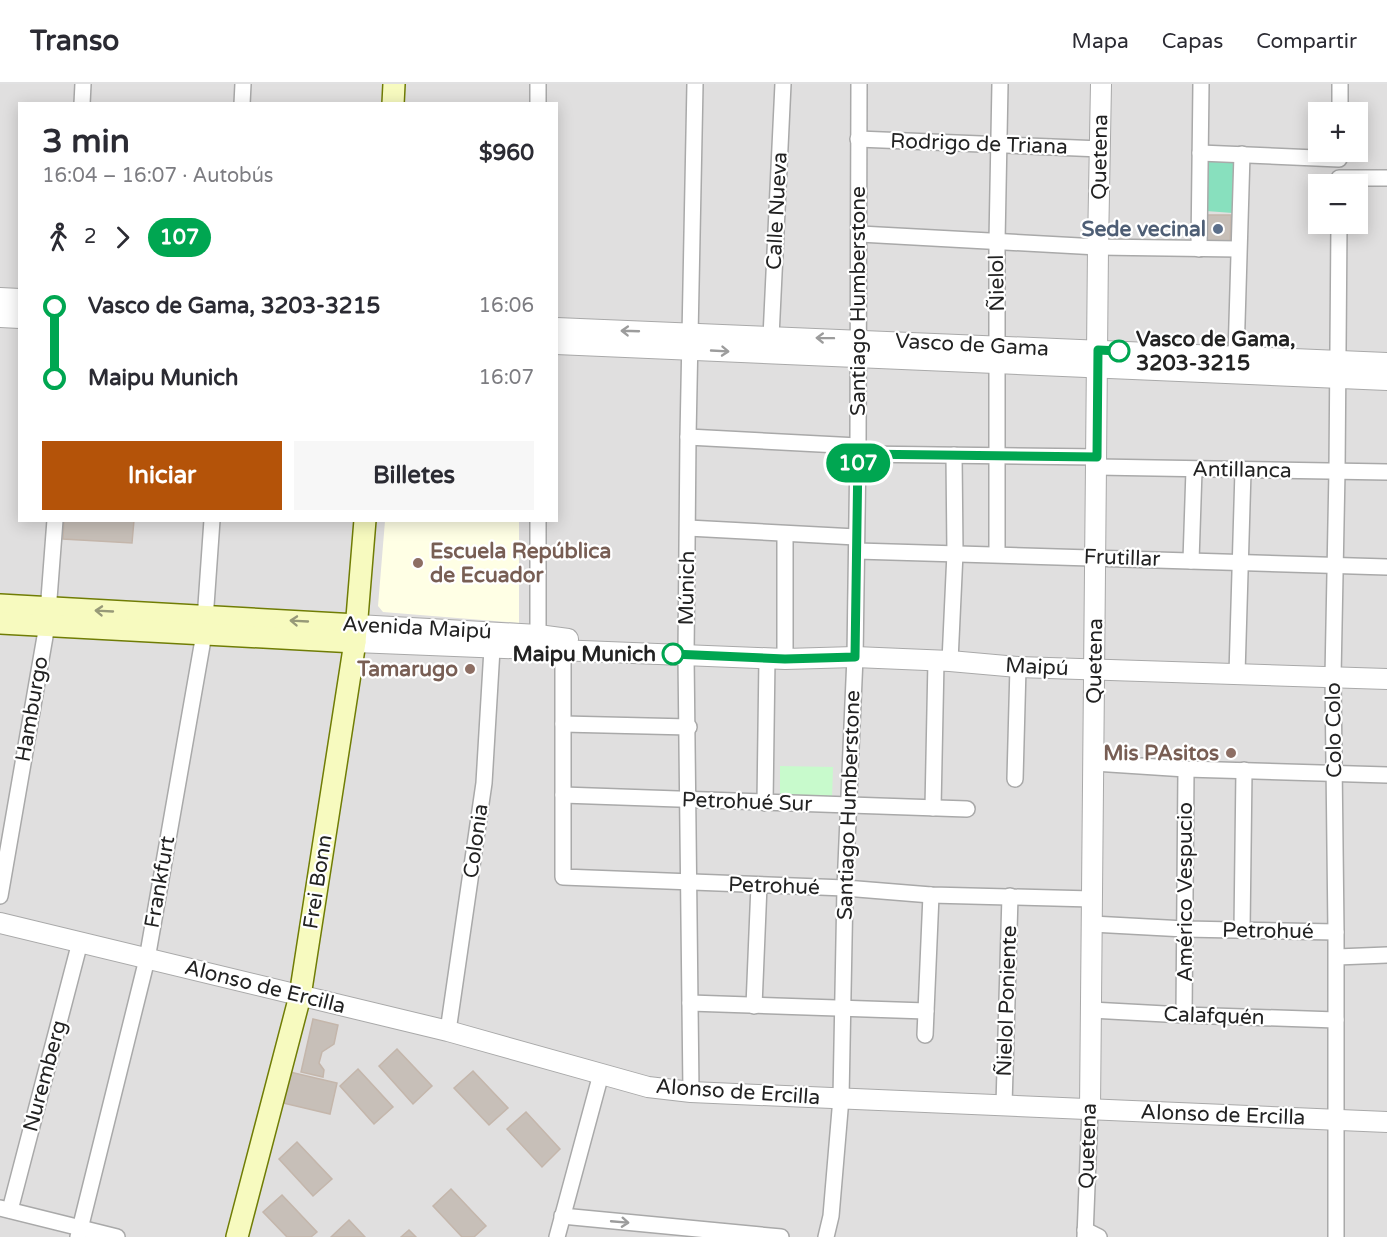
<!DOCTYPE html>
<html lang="es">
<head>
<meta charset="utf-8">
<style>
  :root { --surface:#fff; --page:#f7f7f7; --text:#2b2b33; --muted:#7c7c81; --line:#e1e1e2; --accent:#b45309 }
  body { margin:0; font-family:"Varela Round",sans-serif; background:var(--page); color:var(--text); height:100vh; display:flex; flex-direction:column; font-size:22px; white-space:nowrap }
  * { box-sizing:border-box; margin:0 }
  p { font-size:20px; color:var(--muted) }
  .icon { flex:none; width:33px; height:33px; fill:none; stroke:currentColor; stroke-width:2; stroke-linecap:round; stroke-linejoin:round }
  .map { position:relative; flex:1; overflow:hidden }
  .side { position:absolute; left:18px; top:18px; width:540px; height:420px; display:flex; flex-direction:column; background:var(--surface); border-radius:0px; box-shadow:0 3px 15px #0003 }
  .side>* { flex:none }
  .badge { padding:0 12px; border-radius:20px; font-size:21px; line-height:39px }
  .controls { position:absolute; left:1308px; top:18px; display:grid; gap:12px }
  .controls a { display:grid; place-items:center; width:60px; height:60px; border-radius:0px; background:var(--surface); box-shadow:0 3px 15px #0003; font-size:30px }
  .map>.badge { position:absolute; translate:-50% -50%; box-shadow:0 0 0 3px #fff }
  .legs { display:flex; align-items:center; gap:9px; height:66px; padding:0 24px; font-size:20px }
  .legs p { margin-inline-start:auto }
  .overview { display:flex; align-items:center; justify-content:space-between; height:102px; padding:0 24px }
  h1 { font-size:33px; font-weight:700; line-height:45px }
  .button { display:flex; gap:12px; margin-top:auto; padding:12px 24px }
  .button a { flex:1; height:69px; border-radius:0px; background:var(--accent); color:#fff; font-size:24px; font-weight:700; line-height:69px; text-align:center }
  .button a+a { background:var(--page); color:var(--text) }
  ul { padding:0 24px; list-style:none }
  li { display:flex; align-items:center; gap:21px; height:72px; font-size:22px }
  li i { display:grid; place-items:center; width:9px; height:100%; margin:0 8px; background:currentColor }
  li i::after { content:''; width:15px; height:15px; margin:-8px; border:4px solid; border-radius:50%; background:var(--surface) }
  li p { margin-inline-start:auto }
  li:first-child i { background:linear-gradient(#0000 50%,currentColor 0) }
  li:last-child i { background:linear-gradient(currentColor 50%,#0000 0) }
  header { display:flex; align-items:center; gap:36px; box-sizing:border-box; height:84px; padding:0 30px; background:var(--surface); border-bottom:2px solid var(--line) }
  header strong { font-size:28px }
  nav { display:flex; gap:33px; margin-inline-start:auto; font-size:21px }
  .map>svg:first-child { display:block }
  .residential { fill:#e0dfdf; fill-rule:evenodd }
  .education { fill:#ffffe5 }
  .park { fill:#c8facc }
  .pitch { fill:#88e0be }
  .building { fill:#c7bfb8; stroke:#c4b6ab; stroke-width:1.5 }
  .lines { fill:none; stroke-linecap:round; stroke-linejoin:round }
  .minor-casing { stroke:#a9a9a9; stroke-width:18 }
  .tertiary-casing { stroke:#a9a9a9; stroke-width:22 }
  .secondary-casing { stroke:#707d05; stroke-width:24 }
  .minor { stroke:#fff; stroke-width:15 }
  .tertiary { stroke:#fff; stroke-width:20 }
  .secondary { stroke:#f7fabf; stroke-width:21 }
  .oneway { stroke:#9c9c9c }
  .oneway2 { stroke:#979978 }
  .line-1-casing { stroke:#fff; stroke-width:14 }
  .line-1 { stroke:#00a651; stroke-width:9 }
  .service-dot { fill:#5c6f8a; stroke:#fff; stroke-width:2 }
  .stop-1-dot { fill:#fff; stroke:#00a651; stroke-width:3 }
  .education-dot { fill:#8d6e63; stroke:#fff; stroke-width:2 }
  .labels { text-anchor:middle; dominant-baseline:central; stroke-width:4.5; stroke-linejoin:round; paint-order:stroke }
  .street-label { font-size:21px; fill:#222; stroke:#fff }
  .service-label { font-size:21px; font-weight:bold; fill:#4e5e75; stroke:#fff; text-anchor:end }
  .stop-label { font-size:21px; font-weight:bold; fill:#222; stroke:#fff; text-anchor:start }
  .education-label { font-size:21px; font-weight:bold; fill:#785e54; stroke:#fff; text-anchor:end }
</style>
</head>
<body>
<header>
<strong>Transo</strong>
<nav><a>Mapa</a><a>Capas</a><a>Compartir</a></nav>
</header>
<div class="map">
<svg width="1387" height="1153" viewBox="0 0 1387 1153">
  <rect width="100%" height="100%" fill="#f2efe9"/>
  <path class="residential" d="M0,0H1387V1153H0ZM20,20H556V436H20ZM1318,28H1358V68H1318ZM1318,100H1358V140H1318Z"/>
  <path class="education" d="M385,437H519V539L383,528L378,522Z"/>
  <path class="park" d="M780,682L833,683L832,715L780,714Z"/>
  <path class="pitch" d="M1208,74L1234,75L1233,129L1206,127Z"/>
  <g class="building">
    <path d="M1205,131H1231L1230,159H1204Z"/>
    <path d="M64,436H134L132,459L63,455Z"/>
    <path d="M313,935L338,941L334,960L322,968L319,979L324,986L323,993L301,988Z"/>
    <path d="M397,965L432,1002L413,1020L379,982Z"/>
    <path d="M358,985L393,1023L374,1040L340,1002Z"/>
    <path d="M473,987L508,1024L489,1041L454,1004Z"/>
    <path d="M290,988L337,999L330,1030L283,1019Z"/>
    <path d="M526,1028L560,1065L542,1083L507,1045Z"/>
    <path d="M297,1058L332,1095L313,1112L279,1075Z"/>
    <path d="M451,1105L486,1142L474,1153H462L433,1122Z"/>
    <path d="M282,1111L317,1148L311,1153H287L263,1128Z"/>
    <path d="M349,1136L365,1153H331Z"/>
    <path d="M409,1146L416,1153H401Z"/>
  </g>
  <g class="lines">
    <defs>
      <g id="minor">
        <path d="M538,0V20"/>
        <path d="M82,20L83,0"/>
        <path d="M242,20L243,0"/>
        <path d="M1340,28V0"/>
        <path d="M858,55L1101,65"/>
        <path d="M1200,69L1339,75"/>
        <path d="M1339,94H1387"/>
        <path d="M860,150L1098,163L1238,165"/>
        <path d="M1199,165L1201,0"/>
        <path d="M771,253L783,0"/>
        <path d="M1236,272L1242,70"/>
        <path d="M688,353L858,362"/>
        <path d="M858,370L1097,373"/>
        <path d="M1097,383L1387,388"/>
        <path d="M688,444L856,453"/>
        <path d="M785,450V575"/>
        <path d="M857,467L1387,483"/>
        <path d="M997,470V157L1000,0"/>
        <path d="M1191,477L1194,386"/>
        <path d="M538,551V436"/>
        <path d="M563,566V793L845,804L931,811L1092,815"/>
        <path d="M950,577L955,469L954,371"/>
        <path d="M1237,590L1243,387"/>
        <path d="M563,640L689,643"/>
        <path d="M1094,679L1186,685L1387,691"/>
        <path d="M1015,695L1018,583"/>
        <path d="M563,711L967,725"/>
        <path d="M765,719L767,574"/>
        <path d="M933,724L936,577"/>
        <path d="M0,812L47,541L55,436"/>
        <path d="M1092,840L1185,845L1336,848"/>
        <path d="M1242,846L1244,686"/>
        <path d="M1337,873L1387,871"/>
        <path d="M690,919L926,927"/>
        <path d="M754,922L759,801"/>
        <path d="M1091,926L1184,931L1336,936"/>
        <path d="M1184,931L1186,685"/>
        <path d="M448,947L484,699L492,565"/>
        <path d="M925,951L931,811"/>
        <path d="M691,1008L686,572L688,353L695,0"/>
        <path d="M1004,1021L1010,812"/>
        <path d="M0,1124L117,1153"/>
        <path d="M10,1126L80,858"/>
        <path d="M562,1132L781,1153"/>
        <path d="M1085,1146L1099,1153"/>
        <path d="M78,1153L147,875L204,550L212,436"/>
        <path d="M557,1153L601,990"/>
        <path d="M826,1153L831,1132L841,1014L845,804L855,573L858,362L859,0"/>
        <path d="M1085,1153L1090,1025"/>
        <path d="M1336,1153V848L1333,593L1337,387L1339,140"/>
      </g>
      <g id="tertiary">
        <path d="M0,214L20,215"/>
        <path d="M0,233L20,234"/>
        <path d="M556,244L1387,279"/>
        <path d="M556,260L1387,296"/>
        <path d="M357,541L538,551L568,555"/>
        <path d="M355,558L785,575L855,573L950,577L1018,583L1387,595"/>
        <path d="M0,839L448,947L648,1003L691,1008L1387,1038"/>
        <path d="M1090,1025L1098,163L1101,0"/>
      </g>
      <g id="secondary">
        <path d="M393,20L394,0"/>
        <path d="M0,521L357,541"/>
        <path d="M0,539L355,558"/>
        <path d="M237,1153L300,912L355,558L365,436"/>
      </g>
    </defs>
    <use href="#minor" class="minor-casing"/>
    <use href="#tertiary" class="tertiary-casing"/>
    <use href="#secondary" class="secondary-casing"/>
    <use href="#minor" class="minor"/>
    <use href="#tertiary" class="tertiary"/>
    <use href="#secondary" class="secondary"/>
  </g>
  <defs><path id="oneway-shaft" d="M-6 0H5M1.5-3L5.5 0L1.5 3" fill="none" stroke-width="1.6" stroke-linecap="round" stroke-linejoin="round" transform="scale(1.5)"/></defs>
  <g class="oneway">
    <use href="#oneway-shaft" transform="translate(630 247) rotate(-178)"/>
    <use href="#oneway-shaft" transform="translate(825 254) rotate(-179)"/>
    <use href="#oneway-shaft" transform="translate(720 267) rotate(3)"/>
    <use href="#oneway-shaft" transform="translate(620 1138) rotate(5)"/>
  </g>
  <g class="oneway2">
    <use href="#oneway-shaft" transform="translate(104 527) rotate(-177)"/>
    <use href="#oneway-shaft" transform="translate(299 537) rotate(-177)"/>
  </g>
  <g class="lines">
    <defs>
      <path id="line-1" d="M673,570L785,575L855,573L858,370L1097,373L1098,266L1119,267"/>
    </defs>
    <use href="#line-1" class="line-1-casing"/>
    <use href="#line-1" class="line-1"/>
  </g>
  <circle class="service-dot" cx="1218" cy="145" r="6"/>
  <g class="stop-1-dot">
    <circle cx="1119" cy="267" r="10"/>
    <circle cx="673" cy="570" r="10"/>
  </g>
  <g class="education-dot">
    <circle cx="418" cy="479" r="6"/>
    <circle cx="470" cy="585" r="6"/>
    <circle cx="1231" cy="669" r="6"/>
  </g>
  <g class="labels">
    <g class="street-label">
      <text transform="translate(979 60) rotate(2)">Rodrigo de Triana</text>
      <text transform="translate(1100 73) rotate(-89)">Quetena</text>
      <text transform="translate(777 127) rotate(-87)">Calle Nueva</text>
      <text transform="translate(997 199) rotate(-91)">Ñielol</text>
      <text transform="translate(858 217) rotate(-90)">Santiago Humberstone</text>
      <text transform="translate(972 261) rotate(3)">Vasco de Gama</text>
      <text transform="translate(1242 386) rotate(1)">Antillanca</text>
      <text transform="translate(1122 474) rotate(2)">Frutillar</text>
      <text transform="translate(687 504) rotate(-89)">Múnich</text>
      <text transform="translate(417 544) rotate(3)">Avenida Maipú</text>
      <text transform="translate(1095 577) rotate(-89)">Quetena</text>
      <text transform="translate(1037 583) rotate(3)">Maipú</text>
      <text transform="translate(32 625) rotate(-80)">Hamburgo</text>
      <text transform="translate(1334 646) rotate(-91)">Colo Colo</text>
      <text transform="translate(747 718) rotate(2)">Petrohué Sur</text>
      <text transform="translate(849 721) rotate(-88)">Santiago Humberstone</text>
      <text transform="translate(476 757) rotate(-82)">Colonia</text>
      <text transform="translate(160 798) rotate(-80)">Frankfurt</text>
      <text transform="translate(318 798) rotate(-81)">Frei Bonn</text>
      <text transform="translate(774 802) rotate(2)">Petrohué</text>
      <text transform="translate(1185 808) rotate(-90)">Américo Vespucio</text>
      <text transform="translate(1268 847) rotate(1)">Petrohué</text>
      <text transform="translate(265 903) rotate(14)">Alonso de Ercilla</text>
      <text transform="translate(1007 917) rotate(-88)">Ñielol Poniente</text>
      <text transform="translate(1214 932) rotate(2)">Calafquén</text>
      <text transform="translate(45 992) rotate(-75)">Nuremberg</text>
      <text transform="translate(738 1008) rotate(4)">Alonso de Ercilla</text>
      <text transform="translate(1223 1031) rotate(2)">Alonso de Ercilla</text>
      <text transform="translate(1088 1062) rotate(-88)">Quetena</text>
    </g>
    <g class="service-label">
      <text x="1206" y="145">Sede vecinal</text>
    </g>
    <g class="stop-label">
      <text x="1136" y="255">Vasco de Gama,<tspan x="1136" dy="24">3203-3215</tspan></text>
      <text x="656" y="570" text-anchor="end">Maipu Munich</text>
    </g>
    <g class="education-label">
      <text x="430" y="467" text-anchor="start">Escuela República<tspan x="430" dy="24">de Ecuador</tspan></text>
      <text x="458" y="585">Tamarugo</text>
      <text x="1219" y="669">Mis PAsitos</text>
    </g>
  </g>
</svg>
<div class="controls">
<a>+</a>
<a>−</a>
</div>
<b class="badge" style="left:858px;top:379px;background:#00a651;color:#fff">107</b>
<section class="side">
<div class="overview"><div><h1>3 min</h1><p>16:04 – 16:07 · Autobús</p></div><b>$960</b></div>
<div class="legs"><svg class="icon" aria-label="walk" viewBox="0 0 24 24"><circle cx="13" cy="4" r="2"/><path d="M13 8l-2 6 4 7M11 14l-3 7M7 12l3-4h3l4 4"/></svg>2<svg class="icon" aria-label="forward" viewBox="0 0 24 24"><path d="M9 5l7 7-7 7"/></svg><b class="badge" style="background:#00a651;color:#fff">107</b></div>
<ul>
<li><i style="color:#00a651"></i><b>Vasco de Gama, 3203-3215</b><p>16:06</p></li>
<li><i style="color:#00a651"></i><b>Maipu Munich</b><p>16:07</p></li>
</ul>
<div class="button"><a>Iniciar</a><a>Billetes</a></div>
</section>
</div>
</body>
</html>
